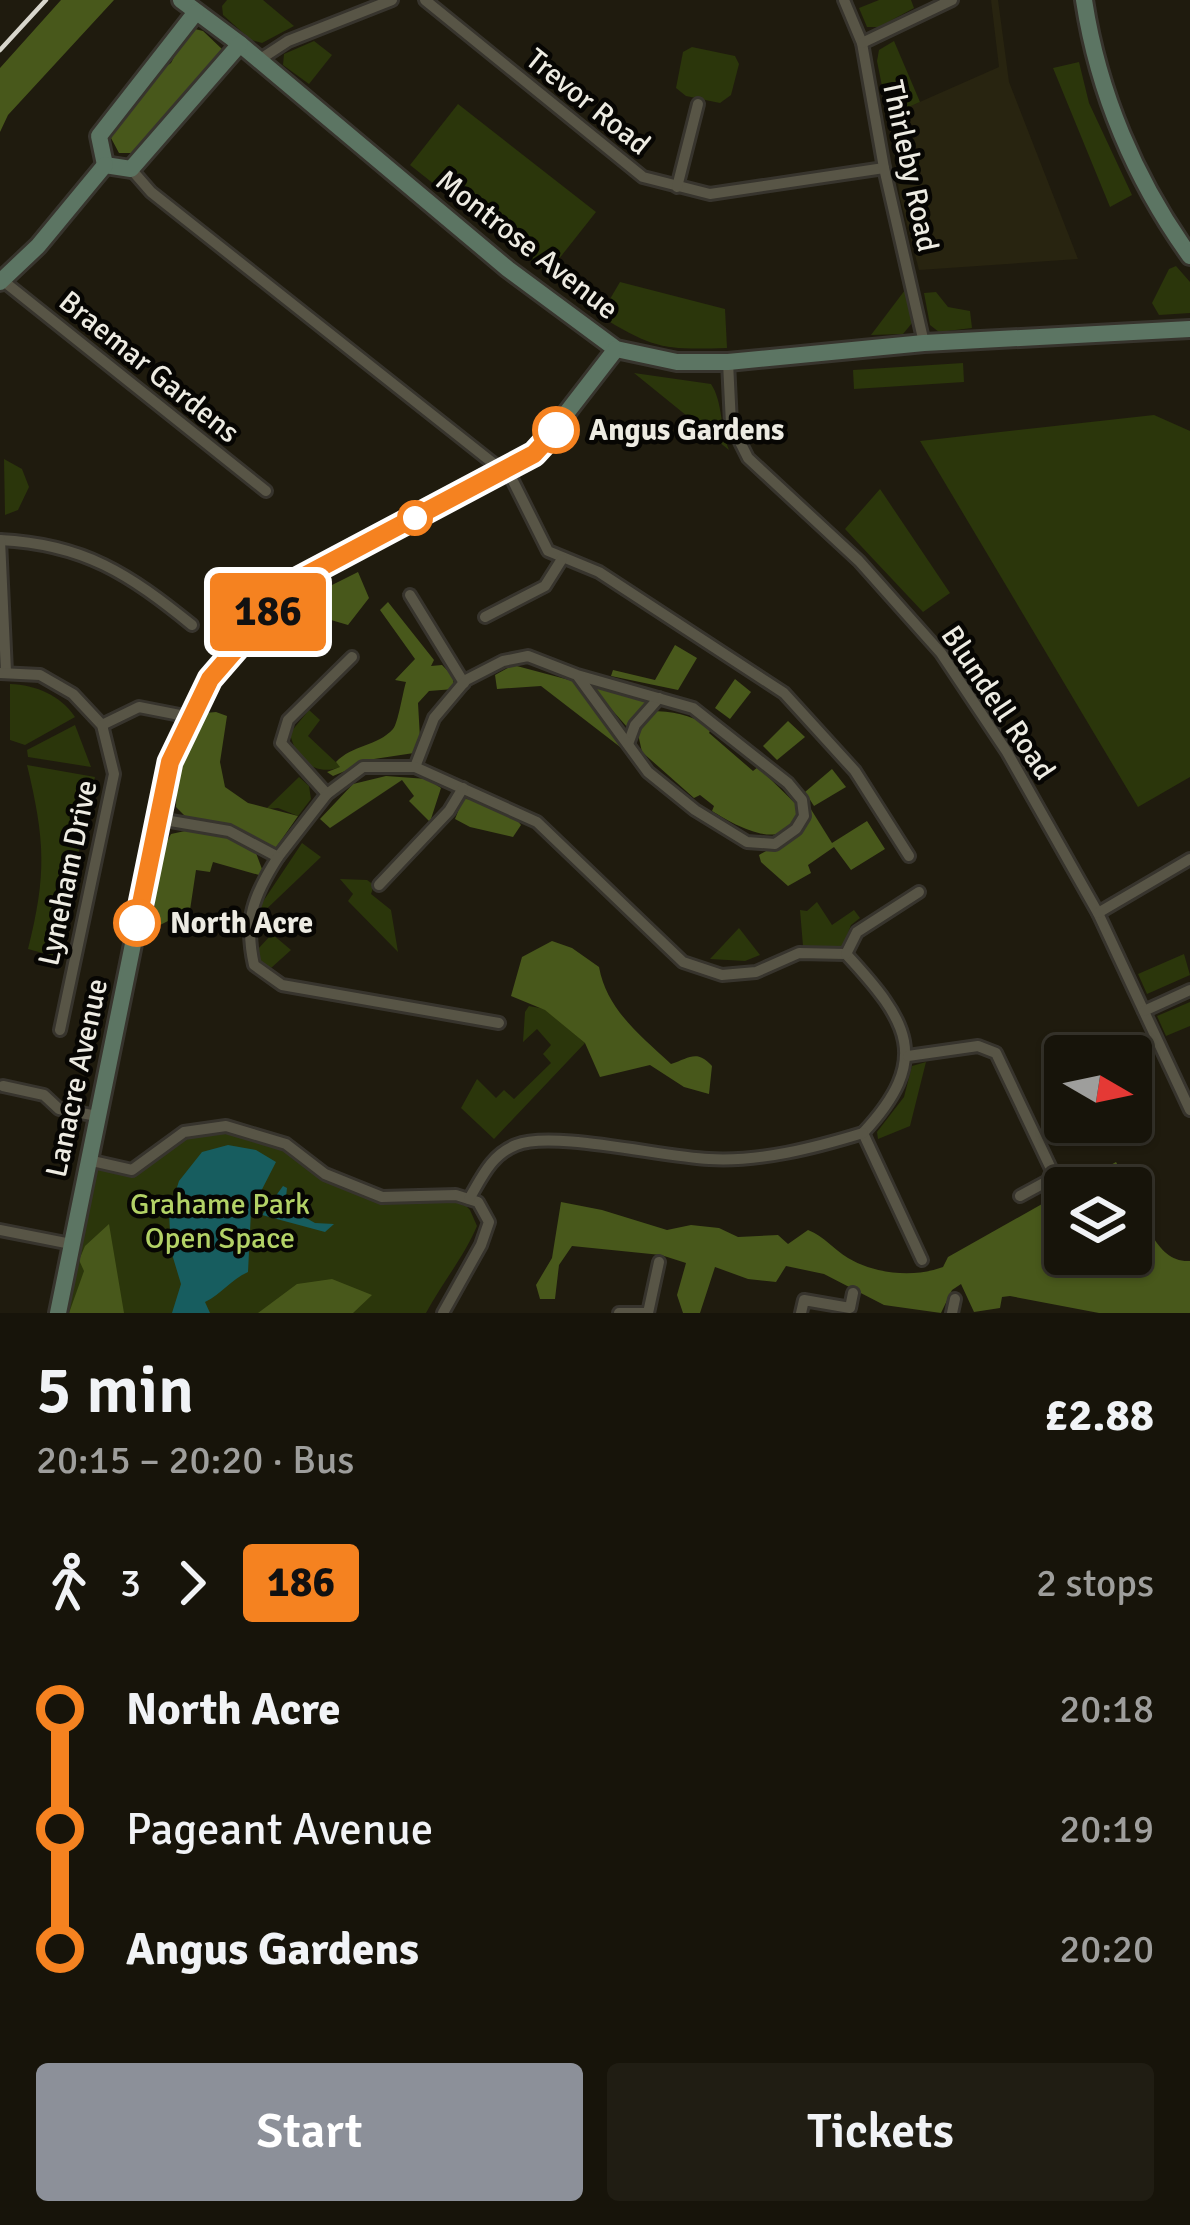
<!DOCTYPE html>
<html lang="en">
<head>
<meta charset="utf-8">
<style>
  :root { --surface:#17140a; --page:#201d13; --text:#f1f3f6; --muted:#9e9e9c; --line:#36332b; --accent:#8c9099 }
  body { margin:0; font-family:Signika,sans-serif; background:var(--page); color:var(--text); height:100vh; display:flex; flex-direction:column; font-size:45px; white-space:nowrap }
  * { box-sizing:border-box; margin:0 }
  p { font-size:39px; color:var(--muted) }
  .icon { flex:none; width:66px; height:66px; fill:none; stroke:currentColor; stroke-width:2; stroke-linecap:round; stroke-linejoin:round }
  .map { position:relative; height:1313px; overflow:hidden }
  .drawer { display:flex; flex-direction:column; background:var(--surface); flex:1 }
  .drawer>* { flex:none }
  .badge { padding:0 24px; border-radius:9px; font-size:42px; line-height:78px }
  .needle { width:78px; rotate:99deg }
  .controls { position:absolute; left:1044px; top:1035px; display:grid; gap:24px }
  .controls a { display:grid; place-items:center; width:108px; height:108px; border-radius:12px; background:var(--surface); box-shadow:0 3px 9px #0004,0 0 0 3px var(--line); font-size:60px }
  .map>.badge { position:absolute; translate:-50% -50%; box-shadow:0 0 0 6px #fff }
  .legs { display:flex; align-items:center; gap:18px; height:132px; padding:0 36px; font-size:39px }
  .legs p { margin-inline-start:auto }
  .summary { display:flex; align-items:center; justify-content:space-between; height:204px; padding:0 36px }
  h1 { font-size:66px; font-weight:600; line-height:90px }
  .action { display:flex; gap:24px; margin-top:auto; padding:24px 36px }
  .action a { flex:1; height:138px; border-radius:12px; background:var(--accent); color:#fff; font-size:48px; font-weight:600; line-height:138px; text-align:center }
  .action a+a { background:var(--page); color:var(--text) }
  ul { padding:0 36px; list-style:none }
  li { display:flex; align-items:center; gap:42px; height:120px; font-size:45px }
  li i { display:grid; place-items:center; width:18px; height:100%; margin:0 15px; background:currentColor }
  li i::after { content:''; width:30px; height:30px; margin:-15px; border:9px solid; border-radius:50%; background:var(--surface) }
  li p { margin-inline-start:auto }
  li:first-child i { background:linear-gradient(#0000 50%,currentColor 0) }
  li:last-child i { background:linear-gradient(currentColor 50%,#0000 0) }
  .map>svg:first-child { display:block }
  .built { fill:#282410 }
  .green { fill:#2b360b }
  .forest { fill:#48581b }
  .water { fill:#175d5f }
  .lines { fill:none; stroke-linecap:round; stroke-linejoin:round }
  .street-casing { stroke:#37342d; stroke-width:16 }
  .secondary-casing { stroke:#37342d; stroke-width:22 }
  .street { stroke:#585546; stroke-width:10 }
  .secondary { stroke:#5c7563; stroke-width:16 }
  .rail { stroke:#d8d6cc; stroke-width:4.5 }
  .line-1-casing { stroke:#fff; stroke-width:27 }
  .line-1 { stroke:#f58220; stroke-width:18 }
  .stop-1-dot { fill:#fff; stroke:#f58220; stroke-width:6 }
  .labels { text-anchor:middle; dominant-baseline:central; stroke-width:9; stroke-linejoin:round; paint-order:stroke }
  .street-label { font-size:30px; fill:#edebe2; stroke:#070603 }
  .stop-label { font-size:30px; font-weight:bold; fill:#edebe2; stroke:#070603; text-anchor:start }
  .park-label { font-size:30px; fill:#b3d266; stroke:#070603 }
</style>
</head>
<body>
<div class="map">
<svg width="1190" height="1313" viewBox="0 0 1190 1313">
  <rect width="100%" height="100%" fill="#1f1b0e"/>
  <path class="built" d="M991,0H998L1009,82L1078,259L919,270L900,198L888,116L999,67Z"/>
  <g class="green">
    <path d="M227,0H263L294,26L262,43L251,40L223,15L222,6Z"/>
    <path d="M879,0H911L914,8L879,27H867L859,8Z"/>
    <path d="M314,41L332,55L309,84L283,65L284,54Z"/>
    <path d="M894,41L920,102L888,116L877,61L879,50Z"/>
    <path d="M692,47L735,56L739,64L731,95L720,103L686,96L676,88L683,52Z"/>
    <path d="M1079,62L1089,103L1132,195L1110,207L1053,68Z"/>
    <path d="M458,104L596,212L547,274L410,165Z"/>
    <path d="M1176,266L1190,282V313L1159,315L1152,303L1169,269Z"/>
    <path d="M620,282L725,309L727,348C664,350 654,349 600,316Z"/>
    <path d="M905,290L912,323L903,334L871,335Z"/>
    <path d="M936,292L948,307L970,311L972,328L939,332L930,325L924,293Z"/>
    <path d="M963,363L964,382L854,389L853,370Z"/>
    <path d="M634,373L711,384C723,402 720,428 729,450Z"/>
    <path d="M1154,415L1190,431V777L1138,807L920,441Z"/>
    <path d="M4,459L22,469L29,487L18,510L5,515Z"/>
    <path d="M880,489L950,593L923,612L845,529Z"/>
    <path d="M10,684C36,685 60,695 75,717L25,745L10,740Z"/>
    <path d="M309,710L320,720L308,736L341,767C315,777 295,759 290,733Z"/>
    <path d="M75,725L91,767L28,757L27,750Z"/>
    <path d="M27,765L95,777C80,837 72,897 57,957L28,949C47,874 45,840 27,765Z"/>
    <path d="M299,777L309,786L311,799L298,816L278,808L266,809Z"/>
    <path d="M302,843L321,857L256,919L260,906Z"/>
    <path d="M340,879L367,880L374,885L371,894L391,910L398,952L348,901L353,894Z"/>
    <path d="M817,902L832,925L854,910L860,918L851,925L842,948L803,946L800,910L807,911Z"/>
    <path d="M739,928L760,955L745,961L710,959Z"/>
    <path d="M272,934L291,950L271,968L259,960L257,950Z"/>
    <path d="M1184,954L1190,975L1147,994L1138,974Z"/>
    <path d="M1190,1002V1026L1166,1036L1157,1016Z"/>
    <path d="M529,1006L545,1009L585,1043L494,1139L461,1108L477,1079L496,1098L504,1090L514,1099L551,1063L543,1054L551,1045L537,1029L523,1042L525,1012Z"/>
    <path d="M926,1062L910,1126L878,1139L877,1132L904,1097L912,1066Z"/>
    <path d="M227,1125L285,1144L325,1173L382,1198L455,1194L470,1210L477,1226C464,1257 442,1283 426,1313H58L88,1161L132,1170L182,1135Z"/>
  </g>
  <g class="forest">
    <path d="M61,0H114L8,115L0,132V68Z"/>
    <path d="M195,29L203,31L223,50L137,153H119L111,138L116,124L155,74L171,63L184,38Z"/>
    <path d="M358,572L369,598L348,625L331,620L325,625L316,620L308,629L294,613L328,587Z"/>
    <path d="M388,602L434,660L431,666L442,665L453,676L454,689L429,691L418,703L420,738L414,753L374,759L333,776L327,772L340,767L336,762C352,745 378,746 393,729C398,724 403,691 406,682L395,680L415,659L380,610Z"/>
    <path d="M675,645L697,658L678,690L611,676L613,670L655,680Z"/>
    <path d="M513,665L573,681L624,750L541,686L497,689L495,675Z"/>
    <path d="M735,679L751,692L730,719L715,708Z"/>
    <path d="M589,684L648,701L628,728Z"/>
    <path d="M654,711C676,712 693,715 711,729L709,733L753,771L758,767L798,806C792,858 736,826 712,811L714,806L700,795L694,798L642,752L638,734Z"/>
    <path d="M216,712L227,716L220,762L225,787L248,803L298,816L275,849L227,825L186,817L176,807C177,771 188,744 205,713Z"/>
    <path d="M788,721L805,737L777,760L763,746Z"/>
    <path d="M832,769L846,787L814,806L805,792Z"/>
    <path d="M386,776L427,779L441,788L430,822L409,801L414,796L402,780L330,828L320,819L353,784Z"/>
    <path d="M463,799C480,798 511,811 521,825L513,837L470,827L455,819Z"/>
    <path d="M807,803L832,843L867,821L885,849L851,870L834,847L808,865L811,873L788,886L761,862L759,855C784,841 809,838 807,803Z"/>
    <path d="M185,831L225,835L256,853L262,869L259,875L213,862L210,872L196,870L190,910L156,927C153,898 155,860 171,834Z"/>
    <path d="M552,941L572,948L599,967C607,1010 640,1035 671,1064C689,1058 697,1049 712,1066L709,1094L684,1087L650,1065L600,1077L585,1043L545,1010L511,996L522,957Z"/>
    <path d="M1116,1162L1130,1188H1070Z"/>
    <path d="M1131,1190C1145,1216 1155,1263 1190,1261V1313H1099L1010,1296L1002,1297L1000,1308L974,1312L961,1284L952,1290L941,1313L884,1305L824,1274L786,1266L776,1282L748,1279L715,1267L700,1313H683L677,1295L686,1263L661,1255L572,1246L559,1265L555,1299H540L536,1285L552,1258L561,1202L602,1210L667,1230L691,1225L719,1228L738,1237L778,1235L788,1244L808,1230C825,1237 833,1249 848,1258C875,1274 914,1278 943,1267L948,1257L1065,1191V1254H1131Z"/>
    <path d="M109,1224L124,1313H69L84,1271L79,1260L85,1246Z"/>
    <path d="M332,1279L372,1295L353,1313H258L297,1284Z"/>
  </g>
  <g class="water">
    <path d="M228,1145L256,1150L276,1162L251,1211L248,1272C230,1280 222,1294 205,1302L210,1313H172L181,1284L171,1251L169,1212L179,1181L202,1152Z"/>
    <path d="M283,1186L287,1188L285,1206L315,1223L334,1224L325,1232L262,1215Z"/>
  </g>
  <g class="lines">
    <defs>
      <g id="street">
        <path d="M425,0L643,177L710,194L884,168"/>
        <path d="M844,0L862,43L884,168L924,343"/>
        <path d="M862,43L952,0"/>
        <path d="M259,60L288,41L392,0"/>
        <path d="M131,169L151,192L503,471"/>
        <path d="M677,187L698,104"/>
        <path d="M2,280L266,491"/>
        <path d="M728,362L731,424L748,458L859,561L941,653L1007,752L1098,913L1190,1110"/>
        <path d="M507,469L548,551L599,572L784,693L855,771L909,856"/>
        <path d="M0,540C84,544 129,574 192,625"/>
        <path d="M0,540L6,672"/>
        <path d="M410,595L464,683"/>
        <path d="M485,617L545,586L562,559"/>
        <path d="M0,673L40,675L73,694L102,725L114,774L60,1030"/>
        <path d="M102,725L139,707L190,717"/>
        <path d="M628,744L635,725L659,698"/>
        <path d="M415,767L434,718L466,680L503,661L528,656L577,675L693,708L788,783L802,800L804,816L796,829L775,844L747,842L695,810L648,772L577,675"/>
        <path d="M327,794L281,743L288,720L352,657"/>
        <path d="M159,819L229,831L278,857L327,794L363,767H415L537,822L683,962L722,975L756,972L799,953L846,954C909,1022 932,1059 863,1133"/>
        <path d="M278,857C253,896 244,920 254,965L282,985L499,1023"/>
        <path d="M379,885L449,811L463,788"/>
        <path d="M1098,913L1190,859"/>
        <path d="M846,954L857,932L919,892"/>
        <path d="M1144,1011L1190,990"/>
        <path d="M908,1056L978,1046L996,1053L1055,1177L1020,1196"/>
        <path d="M3,1086L44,1095L59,1109L97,1116"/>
        <path d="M863,1133L922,1260"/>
        <path d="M88,1160L132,1170L184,1132L226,1126L286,1144L325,1174L382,1197L456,1195L478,1202L489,1222L481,1245L443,1313"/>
        <path d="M469,1199C482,1177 491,1155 516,1145C552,1130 662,1157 709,1159C760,1162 814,1148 863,1133"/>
        <path d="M0,1230L71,1244"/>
        <path d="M619,1313H648L659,1262"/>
        <path d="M801,1313L804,1300L850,1308L853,1293"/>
        <path d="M952,1313L955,1299"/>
      </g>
      <g id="secondary">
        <path d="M181,0L240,44L508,269L616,349L677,362H728L924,343L1190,329"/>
        <path d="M1084,0C1098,92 1135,180 1190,256"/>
        <path d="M105,165L131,169L240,44"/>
        <path d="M105,165L99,136L196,12"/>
        <path d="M0,282L38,246L105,165"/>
        <path d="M58,1313L170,762L210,679L295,581L534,455L616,349"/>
      </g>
    </defs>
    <use href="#street" class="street-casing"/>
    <use href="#secondary" class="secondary-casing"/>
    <use href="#street" class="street"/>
    <use href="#secondary" class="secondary"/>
    <path class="rail" d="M0,50L46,0"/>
  </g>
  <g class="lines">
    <defs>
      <path id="line-1" d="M137,923L170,762L210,679L295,581L534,454L556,430"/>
    </defs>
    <use href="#line-1" class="line-1-casing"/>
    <use href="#line-1" class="line-1"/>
  </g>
  <g class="stop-1-dot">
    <circle cx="556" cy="430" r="21"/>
    <circle cx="415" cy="518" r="15"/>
    <circle cx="137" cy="923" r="21"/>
  </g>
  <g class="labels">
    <g class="street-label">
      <text transform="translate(588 102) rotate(39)">Trevor Road</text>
      <text transform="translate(910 166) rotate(78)">Thirleby Road</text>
      <text transform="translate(527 245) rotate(38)">Montrose Avenue</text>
      <text transform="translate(149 367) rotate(39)">Braemar Gardens</text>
      <text transform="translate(998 703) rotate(56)">Blundell Road</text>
      <text transform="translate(68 873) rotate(-78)">Lyneham Drive</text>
      <text transform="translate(77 1078) rotate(-78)">Lanacre Avenue</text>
    </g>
    <g class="stop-label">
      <text x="589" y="430">Angus Gardens</text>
      <text x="170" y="923">North Acre</text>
    </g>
    <g class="park-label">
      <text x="220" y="1204">Grahame Park<tspan x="220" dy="34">Open Space</tspan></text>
    </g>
  </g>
</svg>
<div class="controls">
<a><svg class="needle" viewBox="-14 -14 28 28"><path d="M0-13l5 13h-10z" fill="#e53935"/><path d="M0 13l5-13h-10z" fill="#9e9e9c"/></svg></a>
<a><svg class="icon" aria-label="layers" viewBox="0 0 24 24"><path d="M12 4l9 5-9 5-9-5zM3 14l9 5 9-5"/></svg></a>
</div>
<b class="badge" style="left:268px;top:612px;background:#f58220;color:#111">186</b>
</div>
<section class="drawer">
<div class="summary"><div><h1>5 min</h1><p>20:15 – 20:20 · Bus</p></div><b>£2.88</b></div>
<div class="legs"><svg class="icon" aria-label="walk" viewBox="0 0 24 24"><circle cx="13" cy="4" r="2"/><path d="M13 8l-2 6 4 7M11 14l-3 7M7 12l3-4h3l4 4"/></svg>3<svg class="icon" aria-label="forward" viewBox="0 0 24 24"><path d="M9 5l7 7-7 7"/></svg><b class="badge" style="background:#f58220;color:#111">186</b><p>2 stops</p></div>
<ul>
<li><i style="color:#f58220"></i><b>North Acre</b><p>20:18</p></li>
<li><i style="color:#f58220"></i><span>Pageant Avenue</span><p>20:19</p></li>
<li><i style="color:#f58220"></i><b>Angus Gardens</b><p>20:20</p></li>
</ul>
<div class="action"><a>Start</a><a>Tickets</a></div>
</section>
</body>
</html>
